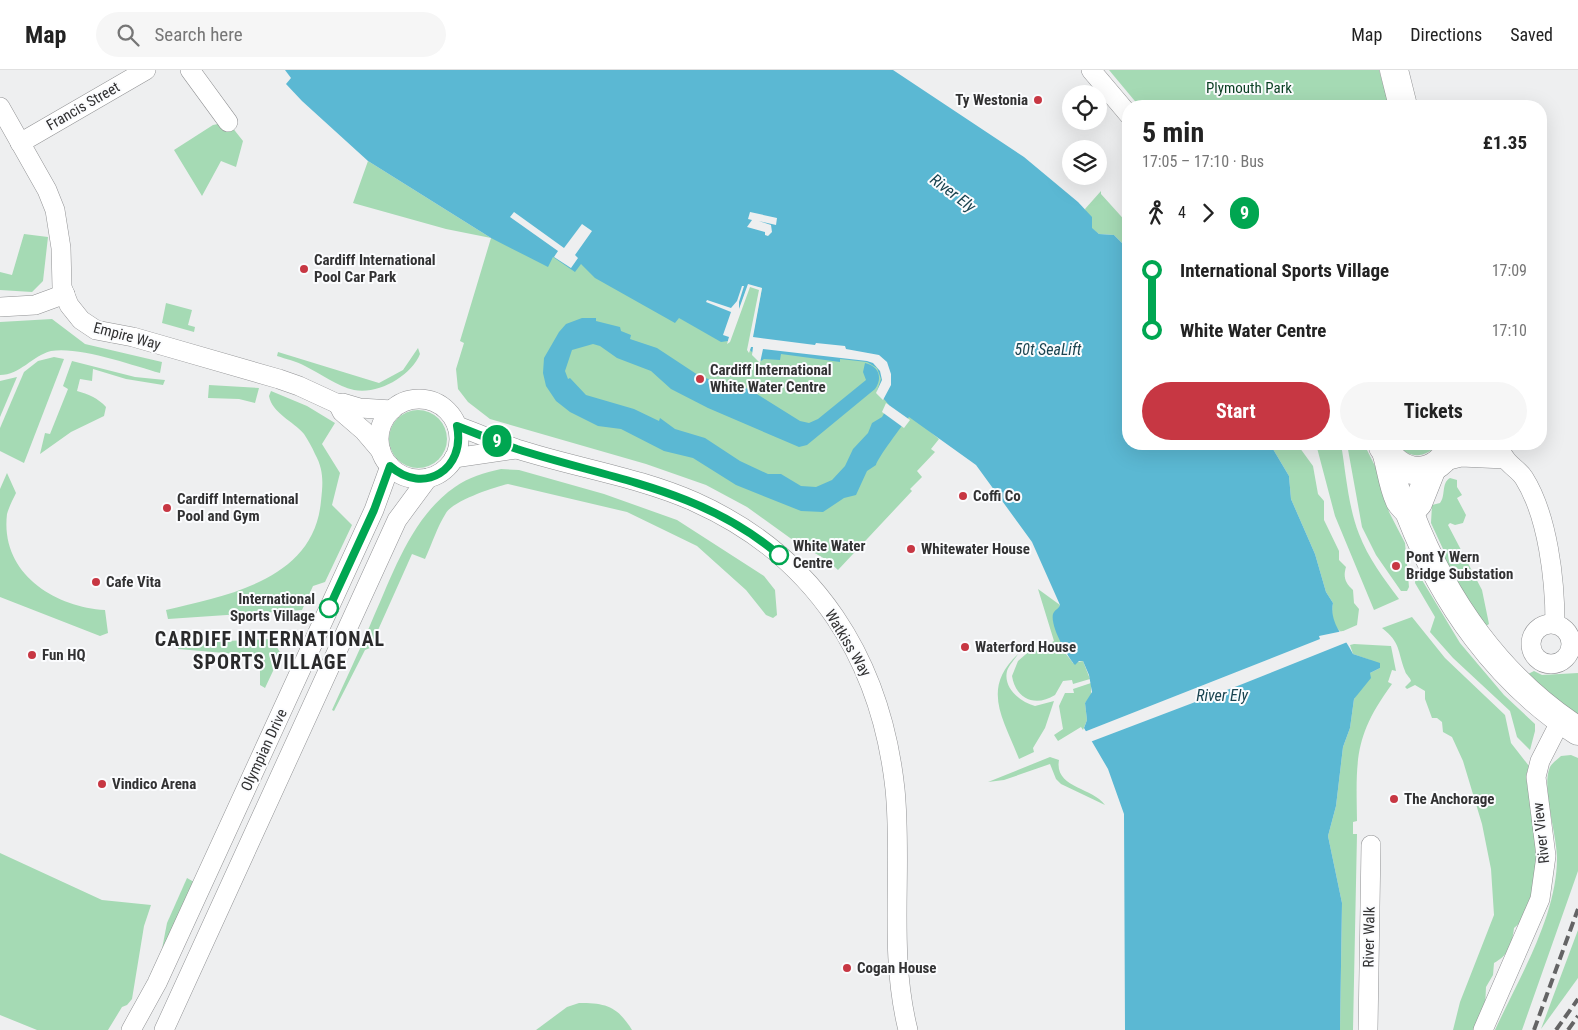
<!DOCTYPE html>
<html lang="en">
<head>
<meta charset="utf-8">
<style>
  :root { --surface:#fff; --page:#f6f6f6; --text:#222; --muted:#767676; --line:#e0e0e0; --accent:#c73743 }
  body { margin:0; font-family:"Roboto Condensed",sans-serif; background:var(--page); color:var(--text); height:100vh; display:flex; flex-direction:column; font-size:19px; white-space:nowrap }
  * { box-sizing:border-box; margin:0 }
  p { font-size:16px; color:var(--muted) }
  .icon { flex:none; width:28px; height:28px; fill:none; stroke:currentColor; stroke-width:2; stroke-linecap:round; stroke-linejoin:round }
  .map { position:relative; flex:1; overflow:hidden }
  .drawer { position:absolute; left:1122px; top:30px; width:425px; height:350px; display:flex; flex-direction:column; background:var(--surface); border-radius:20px; box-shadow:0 5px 20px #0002 }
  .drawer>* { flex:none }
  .badge { padding:0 10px; border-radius:16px; font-size:18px; line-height:32px }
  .controls { position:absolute; left:1062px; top:15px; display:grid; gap:10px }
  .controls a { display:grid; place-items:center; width:45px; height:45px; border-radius:50%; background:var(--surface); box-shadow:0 5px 20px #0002; font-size:25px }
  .map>.badge { position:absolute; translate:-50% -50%; box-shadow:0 0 0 2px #fff }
  .legs { display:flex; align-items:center; gap:8px; height:55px; padding:0 20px; font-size:16px }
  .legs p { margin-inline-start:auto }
  .overview { display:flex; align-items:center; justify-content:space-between; height:85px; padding:0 20px }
  h1 { font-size:28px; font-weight:700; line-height:38px }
  .action { display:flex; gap:10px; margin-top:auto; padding:10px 20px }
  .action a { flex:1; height:58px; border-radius:30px; background:var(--accent); color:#fff; font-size:20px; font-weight:700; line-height:58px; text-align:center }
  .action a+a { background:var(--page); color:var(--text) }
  ul { padding:0 20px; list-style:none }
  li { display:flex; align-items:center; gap:18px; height:60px; font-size:19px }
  li i { display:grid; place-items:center; width:8px; height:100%; margin:0 6px; background:currentColor }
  li i::after { content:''; width:12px; height:12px; margin:-6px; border:4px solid; border-radius:50%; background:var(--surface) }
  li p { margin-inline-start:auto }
  li:first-child i { background:linear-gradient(#0000 50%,currentColor 0) }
  li:last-child i { background:linear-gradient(currentColor 50%,#0000 0) }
  header { display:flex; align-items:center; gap:30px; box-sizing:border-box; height:70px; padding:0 25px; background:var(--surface); border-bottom:1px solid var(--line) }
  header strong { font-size:24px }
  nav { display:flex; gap:28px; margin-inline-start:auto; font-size:18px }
  .search { width:350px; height:45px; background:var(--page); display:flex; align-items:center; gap:12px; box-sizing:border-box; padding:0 18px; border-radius:28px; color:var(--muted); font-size:19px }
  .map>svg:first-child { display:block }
  .green { fill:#a5dab4 }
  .water { fill:#5bb8d3 }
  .pier { fill:#eeeff0 }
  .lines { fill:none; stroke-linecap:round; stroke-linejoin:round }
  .street-casing { stroke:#919294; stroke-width:20 }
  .secondary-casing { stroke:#919294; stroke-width:29 }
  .street { stroke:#fff; stroke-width:19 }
  .secondary { stroke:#fff; stroke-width:28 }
  .rail { stroke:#646465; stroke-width:4; stroke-dasharray:10 5; stroke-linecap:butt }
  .line-1-casing { stroke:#fff; stroke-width:11 }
  .line-1 { stroke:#00a651; stroke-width:8 }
  .poi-dot { fill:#c73743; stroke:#fbfcfe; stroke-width:2 }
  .stop-1-dot { fill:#fff; stroke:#00a651; stroke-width:2.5 }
  .labels { text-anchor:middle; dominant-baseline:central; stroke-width:4; stroke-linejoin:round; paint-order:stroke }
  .park-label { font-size:15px; fill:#093f21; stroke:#fbfcfe }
  .poi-label { font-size:15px; font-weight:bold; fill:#323233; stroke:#fbfcfe; text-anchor:start }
  .street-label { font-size:15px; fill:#323233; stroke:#fbfcfe }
  .stop-label { font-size:15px; font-weight:bold; fill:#323233; stroke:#fbfcfe; text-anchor:start }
  .water-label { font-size:16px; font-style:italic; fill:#1a4450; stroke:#fbfcfe }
  .district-label { font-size:20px; font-weight:bold; letter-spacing:1px; fill:#2a2a2b; stroke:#fbfcfe }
</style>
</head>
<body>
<header>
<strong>Map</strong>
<div class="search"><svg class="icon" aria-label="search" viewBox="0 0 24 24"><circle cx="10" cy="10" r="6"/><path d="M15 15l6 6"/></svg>Search here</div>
<nav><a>Map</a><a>Directions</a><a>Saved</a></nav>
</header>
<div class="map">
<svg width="1578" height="960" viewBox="0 0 1578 960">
  <rect width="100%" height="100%" fill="#eeeff0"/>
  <g class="green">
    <path d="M1109,0H1379L1389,36H1139Z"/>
    <path d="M228,52L243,71L236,97L221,91L202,126L174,80L213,55Z"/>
    <path d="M368,91L491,168L898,198L922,355L939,369L931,379L935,382L917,401L922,407L910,419L912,421L838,500L827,490L797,473L747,437L706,415L646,394L490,349L468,332L458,319L456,299L464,273L460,271L491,168L446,159L353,133Z"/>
    <path d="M1101,121V124L1129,155V180L1114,165L1099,164L1091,158L1085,139Z"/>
    <path d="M24,164L48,167L43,211L32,222L0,220V202L12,205Z"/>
    <path d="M166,233L192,240L188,255L195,257L194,262L162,253Z"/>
    <path d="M52,249L85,274L162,292L160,303C132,295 78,276 51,281C32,286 20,305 0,305V252Z"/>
    <path d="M418,278L420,284C411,306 378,325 354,320C337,316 321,304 305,296C296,291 286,289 277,286L278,282L379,313L403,300Z"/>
    <path d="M54,287L64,289L24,393L0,381V358L24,302L38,291Z"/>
    <path d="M72,291L135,307L165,310L163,315L126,309L93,299L92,311L80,309L77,321C88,324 98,328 106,337L104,346L71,362L40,384L45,363L50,364L68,319L63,316Z"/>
    <path d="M17,307L0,347V311Z"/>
    <path d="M209,315L259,318L255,333L239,329L208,328Z"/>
    <path d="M271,321L307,336L335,353L322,374L340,403L332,435L352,455L325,512L313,516L302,540L168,549L166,540C228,525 314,510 321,431C323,413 324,400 315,384C312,377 308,370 304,364C293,351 272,343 269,326Z"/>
    <circle cx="418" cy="369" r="29"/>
    <path d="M1270,374H1297L1313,396L1318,424L1324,431V450L1339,481V490L1346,497C1343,507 1345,513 1353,520L1354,533L1359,539L1357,555L1341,562C1332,555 1331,544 1333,533L1326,522L1315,484L1291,429L1289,406Z"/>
    <path d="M1316,374H1341C1346,403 1348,436 1359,464C1368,488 1384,509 1399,529L1374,540L1335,446Z"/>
    <path d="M1347,374H1364L1379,404L1389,442L1405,473L1409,517L1407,521H1401L1376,485L1362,457Z"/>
    <path d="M1398,374H1438C1426,388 1409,390 1398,374Z"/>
    <path d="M501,399L519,400L604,424L677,450L764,506L775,520L777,545L773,548L766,545L746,520L697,476L627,442L508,414C494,417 453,431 446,443C437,457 432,474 425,489L412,484L370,578L365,580L334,641L332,640C345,611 359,582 371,553C392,506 411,447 455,417C469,407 484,403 501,399Z"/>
    <path d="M7,403L16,423C13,429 9,437 7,444C0,503 54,537 105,540L108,563L100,566L0,527V419Z"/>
    <path d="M1450,408L1457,410V417L1462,425L1457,428L1466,445L1463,453L1455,455L1450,453L1448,455L1482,520L1489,554L1486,556L1462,521L1445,491L1443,479L1431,453L1432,435L1440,433C1446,426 1441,413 1450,408Z"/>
    <path d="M1416,500L1460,573L1504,625L1535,654V661L1530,680L1517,667L1510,641L1453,588L1430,562L1435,547L1415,513Z"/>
    <path d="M1038,519L1060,535L1053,550L1066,584L1073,593L1083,591L1090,609L1073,614L1072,610L1063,611L1055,625C1036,637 1016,630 1012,606L1018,591L1033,578L1034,582L1054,571Z"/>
    <path d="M1412,547L1445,588L1505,645L1511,673L1529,696L1526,706C1532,750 1545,796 1526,839C1523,846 1521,853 1514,858C1512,874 1509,885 1494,893L1493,905L1486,917L1485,938L1473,960H1453L1460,932L1494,845L1491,799L1482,754L1463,691L1452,667L1443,662L1442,652L1437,648H1432L1425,629V621L1415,615L1407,619L1405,617L1411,611C1410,607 1406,605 1405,601C1397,580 1401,573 1382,558Z"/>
    <path d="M272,569L281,584L265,618L260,615V586L178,579L179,573Z"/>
    <path d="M1354,574L1391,576L1396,601L1392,600L1388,612L1392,614C1354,666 1356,689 1357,751L1353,752V764H1357L1353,960H1340L1342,833L1328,766L1336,736L1343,677L1350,658L1354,629L1370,603L1380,598L1370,590L1353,584L1350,575Z"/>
    <path d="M1018,584C1015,589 1009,595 1007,601C1003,618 1020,632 1035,636L1054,631L1045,658L1033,678L1034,682L1019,689C1003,648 981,619 1018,584Z"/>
    <path d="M1534,601L1542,605L1578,603V645L1543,619L1528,604Z"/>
    <path d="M1091,613V626L1085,633L1087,650L1083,660L1081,657L1058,671L1054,665L1063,659L1059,636L1065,623H1074L1073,619Z"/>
    <path d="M1571,685L1578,688V801L1522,960H1495C1519,908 1557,846 1557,788C1557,765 1541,716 1550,697C1552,693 1558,689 1561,686Z"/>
    <path d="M1050,687L1059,690C1054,718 1092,717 1105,735L1061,714L1056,709L1050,694L1004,710L988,712Z"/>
    <path d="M0,783L102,830L151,835L144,856L132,929L127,935L122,937L108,960H37L0,945Z"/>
    <path d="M187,808L194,812L162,879L167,853Z"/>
    <path d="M1578,860V908L1541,959Z"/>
    <path d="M579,933C606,933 617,936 632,960H536L567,937Z"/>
  </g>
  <path class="water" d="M285,0H893L1024,87L1078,132L1092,147V158L1099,164L1114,165L1129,180V374H1270L1289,406L1291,429L1315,484L1326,522L1333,533C1329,554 1345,567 1353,584L1380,593V598L1370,603L1371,608L1354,629L1350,658L1343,677L1336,736L1328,766L1342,833L1340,960H1125L1124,744L1108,699L1084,658L1087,650L1085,633L1092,622L1089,605L1083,591H1079L1075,595C1067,586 1050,556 1053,544C1055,539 1058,540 1060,535L1032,472L976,395L909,347C903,354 877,389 876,395L867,401L856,425L844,428L823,442L801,441L736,415L693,388L664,381L621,359L598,356L570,342L556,331L546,316L543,303L544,288L559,262L566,254L582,248H596V251L620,257L621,261L631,265L630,269L657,278L701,307L749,319L800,351L809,353L818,349L866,310L863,302L865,293C879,296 883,308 875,319L807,375L799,377L708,338L671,319L651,301L617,288L600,276L593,274L572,280L565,301L568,309L570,308L586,325L634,339L659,351L660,348L675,359L705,368L740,391L768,404H781L801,416L816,417L832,410L845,396L853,379L868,363L872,353L882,347L889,335L877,321L881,309L877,298L867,292L840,289V292L781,284L780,290L764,289L761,291L750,280L762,218L748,215L728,271L721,272L679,248L675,253L595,208L581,194L575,202L553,187L548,197L491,168L368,91L302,31L286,14L291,8Z"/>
  <g class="pier">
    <path d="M514,142L564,178L582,154L592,161L575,185L578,188L571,198L554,187L558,181L510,147Z"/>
    <path d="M750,142L777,148L776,155L759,151L771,155L772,162L768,166L765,165V162L747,157L752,150L748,149Z"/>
    <path d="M748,214L762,218L753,267L815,275L816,273L845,276L846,279L879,285L887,292L891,304V315L883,330L876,323L882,310L880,301L873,293L867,291L763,279L760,293L752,285L753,277H751L749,283L747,280L759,220L750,217L730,272L727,274L729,267L723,265L731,242L706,232L707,230L731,238L737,231L742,216H744L739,232V239Z"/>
    <path d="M886,333L910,350L904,358L882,342Z"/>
    <path d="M1343,561L1350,571L1240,615L1090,672L1084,662L1320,569L1319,566Z"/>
  </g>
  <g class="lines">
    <defs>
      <g id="street">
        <path d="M190,0L228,52"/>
        <path d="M1091,0L1129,45"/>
        <path d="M0,37L47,120L55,140L61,178L62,217L69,235L81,250L96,260L133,267L279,309L299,316L338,334L343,333L360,338L392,340"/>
        <path d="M20,73L146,0"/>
        <path d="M0,237L35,235L65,224"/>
        <circle cx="419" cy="369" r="40"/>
        <path d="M338,334L342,342L364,361L381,381"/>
        <path d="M457,356C477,363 497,372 517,379C576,398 639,407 695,432C816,486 881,590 895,719C903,799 888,881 908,960"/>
        <path d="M1494,374C1502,378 1500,382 1505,388C1510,396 1519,400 1524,408C1548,446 1555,510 1555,554"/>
        <path d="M454,388L516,379"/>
        <path d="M1441,392L1461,387L1505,389"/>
        <circle cx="1551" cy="574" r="20"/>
        <path d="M131,960L157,913L374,440L390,396"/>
        <path d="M164,960L397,450L428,408"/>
        <path d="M1368,960L1371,775"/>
        <path d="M1483,960L1540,829L1546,786L1536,707L1540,691L1561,650"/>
      </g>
      <g id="secondary">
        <path d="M1394,0L1403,36"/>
        <path d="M1383,377C1403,410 1437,408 1453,374"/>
        <path d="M1387,385C1391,399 1393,416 1399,429C1401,435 1408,438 1410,444C1444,532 1499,610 1578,661"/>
        <path d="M1410,442L1418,433L1432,398"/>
      </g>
    </defs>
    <use href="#street" class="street-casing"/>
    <use href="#secondary" class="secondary-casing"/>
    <use href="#street" class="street"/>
    <use href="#secondary" class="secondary"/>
    <g class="rail">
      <path d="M1534,960L1578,839"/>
      <path d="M1556,960L1578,929"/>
      <path d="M1568,960L1578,946"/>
    </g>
  </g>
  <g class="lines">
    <defs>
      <path id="line-1" d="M329,538L374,440L390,396C424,426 466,399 457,356C477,364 497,372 517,379C610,409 702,419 779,485"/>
    </defs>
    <use href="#line-1" class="line-1-casing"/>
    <use href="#line-1" class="line-1"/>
  </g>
  <g class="poi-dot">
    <circle cx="1038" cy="30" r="5"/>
    <circle cx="304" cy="199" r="5"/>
    <circle cx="700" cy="309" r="5"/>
    <circle cx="963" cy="426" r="5"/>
    <circle cx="167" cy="438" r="5"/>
    <circle cx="911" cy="479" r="5"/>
    <circle cx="1396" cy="496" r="5"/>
    <circle cx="96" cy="512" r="5"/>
    <circle cx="965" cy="577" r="5"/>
    <circle cx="32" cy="585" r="5"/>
    <circle cx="102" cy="714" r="5"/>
    <circle cx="1394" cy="729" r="5"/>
    <circle cx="847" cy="898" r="5"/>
  </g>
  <g class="stop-1-dot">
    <circle cx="779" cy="485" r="9"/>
    <circle cx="329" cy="538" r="9"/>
  </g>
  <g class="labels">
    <g class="park-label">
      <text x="1249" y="18">Plymouth Park</text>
    </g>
    <g class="poi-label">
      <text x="1028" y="30" text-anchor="end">Ty Westonia</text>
      <text x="314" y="190">Cardiff International<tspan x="314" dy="17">Pool Car Park</tspan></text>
      <text x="710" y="300">Cardiff International<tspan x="710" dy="17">White Water Centre</tspan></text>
      <text x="973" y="426">Coffi Co</text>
      <text x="177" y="429">Cardiff International<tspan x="177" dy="17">Pool and Gym</tspan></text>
      <text x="921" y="479">Whitewater House</text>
      <text x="1406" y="487">Pont Y Wern<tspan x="1406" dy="17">Bridge Substation</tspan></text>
      <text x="106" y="512">Cafe Vita</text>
      <text x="975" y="577">Waterford House</text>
      <text x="42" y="585">Fun HQ</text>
      <text x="112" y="714">Vindico Arena</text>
      <text x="1404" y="729">The Anchorage</text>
      <text x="857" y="898">Cogan House</text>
    </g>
    <g class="street-label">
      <text transform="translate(83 36) rotate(-30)">Francis Street</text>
      <text transform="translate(127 266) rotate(15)">Empire Way</text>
      <text transform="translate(848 573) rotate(59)">Watkiss Way</text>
      <text transform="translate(264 680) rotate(-65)">Olympian Drive</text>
      <text transform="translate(1541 763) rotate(-96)">River View</text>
      <text transform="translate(1369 867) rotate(-89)">River Walk</text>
    </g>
    <g class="stop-label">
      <text x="793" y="476">White Water<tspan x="793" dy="17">Centre</tspan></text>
      <text x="315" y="529" text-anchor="end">International<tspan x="315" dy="17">Sports Village</tspan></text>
    </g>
    <g class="water-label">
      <text transform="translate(953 123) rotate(37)">River Ely</text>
      <text x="1048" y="279">50t SeaLift</text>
      <text x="1222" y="625">River Ely</text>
    </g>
    <g class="district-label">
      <text x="270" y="569">CARDIFF INTERNATIONAL<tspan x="270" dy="23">SPORTS VILLAGE</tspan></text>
    </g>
  </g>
</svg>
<div class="controls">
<a><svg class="icon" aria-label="locate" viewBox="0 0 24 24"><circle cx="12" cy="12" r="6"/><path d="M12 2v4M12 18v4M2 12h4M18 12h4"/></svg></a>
<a><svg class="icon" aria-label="layers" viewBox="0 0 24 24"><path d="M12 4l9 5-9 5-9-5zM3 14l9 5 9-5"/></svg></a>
</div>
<b class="badge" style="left:497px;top:371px;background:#00a651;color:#fff">9</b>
<section class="drawer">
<div class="overview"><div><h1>5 min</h1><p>17:05 – 17:10 · Bus</p></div><b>£1.35</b></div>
<div class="legs"><svg class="icon" aria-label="walk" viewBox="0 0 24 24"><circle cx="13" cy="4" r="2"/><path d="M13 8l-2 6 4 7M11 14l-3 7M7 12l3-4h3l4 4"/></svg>4<svg class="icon" aria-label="forward" viewBox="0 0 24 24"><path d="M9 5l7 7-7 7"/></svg><b class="badge" style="background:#00a651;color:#fff">9</b></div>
<ul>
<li><i style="color:#00a651"></i><b>International Sports Village</b><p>17:09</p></li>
<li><i style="color:#00a651"></i><b>White Water Centre</b><p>17:10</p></li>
</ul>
<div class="action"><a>Start</a><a>Tickets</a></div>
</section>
</div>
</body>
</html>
